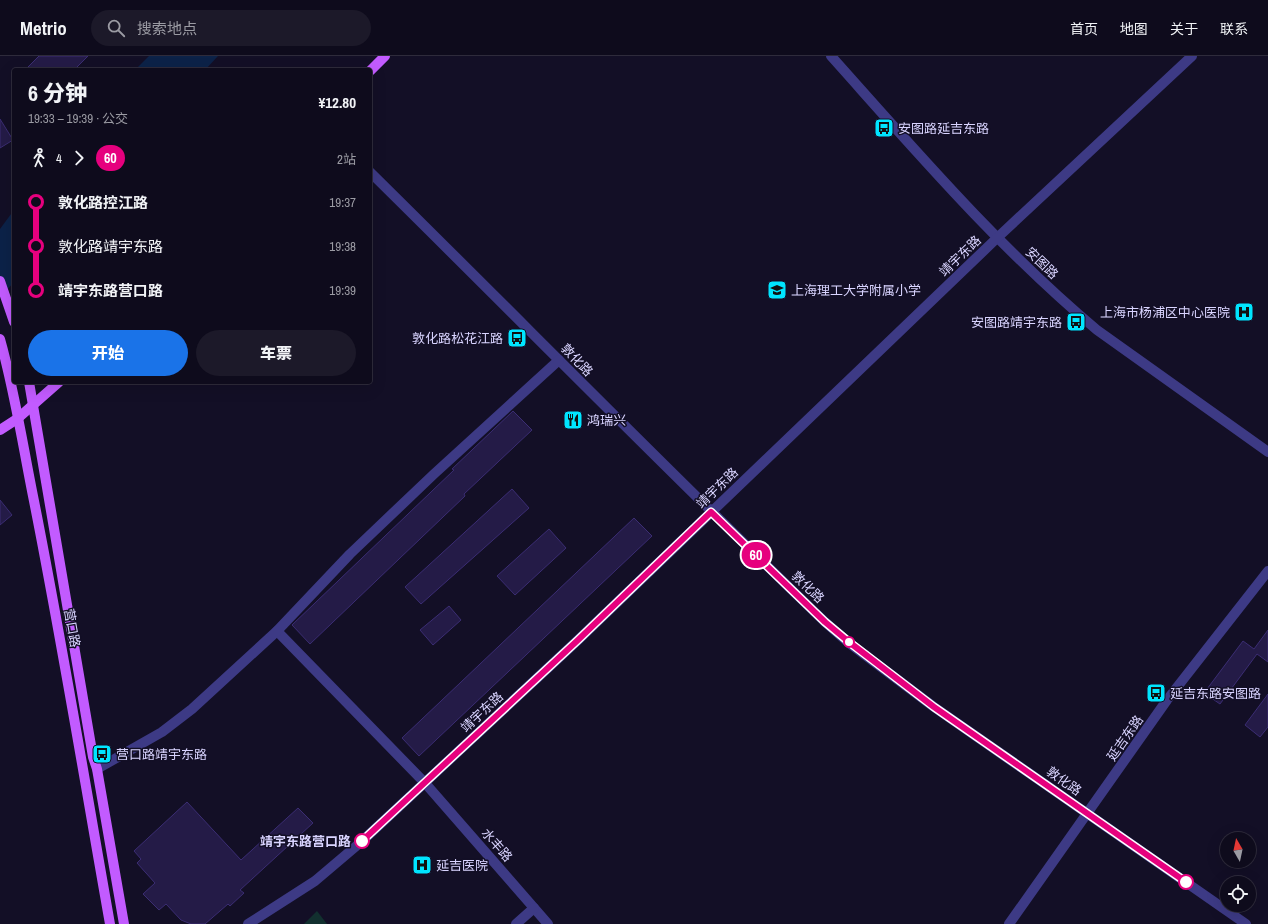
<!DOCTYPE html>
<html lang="zh">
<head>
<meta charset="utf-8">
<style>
  :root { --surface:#0e0b1c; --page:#1c1929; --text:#f1f3f6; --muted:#9b9ba3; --line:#2e2b3b; --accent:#1a73e8 }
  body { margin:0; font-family:"Archivo Narrow","Noto Sans SC",sans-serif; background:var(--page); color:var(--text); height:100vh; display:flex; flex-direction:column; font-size:15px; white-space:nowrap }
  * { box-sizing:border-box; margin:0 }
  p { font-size:13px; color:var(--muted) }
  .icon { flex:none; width:22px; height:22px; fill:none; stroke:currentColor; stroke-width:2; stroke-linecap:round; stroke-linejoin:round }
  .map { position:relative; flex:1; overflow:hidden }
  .side { position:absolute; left:12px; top:12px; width:360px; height:316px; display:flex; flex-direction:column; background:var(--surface); border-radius:4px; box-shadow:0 4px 16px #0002,0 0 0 1px var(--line) }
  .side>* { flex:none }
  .badge { padding:0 8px; border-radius:13px; font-size:14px; line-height:26px }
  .needle { width:26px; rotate:351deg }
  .fabs { position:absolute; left:1220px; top:776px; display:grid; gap:8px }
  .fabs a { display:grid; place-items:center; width:36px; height:36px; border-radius:50%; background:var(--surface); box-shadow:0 4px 16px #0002,0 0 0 1px var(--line); font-size:20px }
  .map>.badge { position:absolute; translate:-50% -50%; box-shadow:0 0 0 2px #fff }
  .legs { display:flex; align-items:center; gap:6px; height:44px; padding:0 16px; font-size:13px }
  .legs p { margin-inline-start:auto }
  .summary { display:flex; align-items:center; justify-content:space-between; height:68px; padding:0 16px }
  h1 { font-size:22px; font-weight:800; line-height:30px }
  .primary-button { display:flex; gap:8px; margin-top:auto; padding:8px 16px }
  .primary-button a { flex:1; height:46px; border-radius:24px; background:var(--accent); color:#fff; font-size:16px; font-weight:800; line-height:46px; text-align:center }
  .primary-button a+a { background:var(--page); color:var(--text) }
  ul { padding:0 16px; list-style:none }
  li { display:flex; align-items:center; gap:14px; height:44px; font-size:15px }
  li i { display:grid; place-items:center; width:6px; height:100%; margin:0 5px; background:currentColor }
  li i::after { content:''; width:10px; height:10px; margin:-5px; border:3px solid; border-radius:50%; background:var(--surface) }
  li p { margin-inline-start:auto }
  li:first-child i { background:linear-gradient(#0000 50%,currentColor 0) }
  li:last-child i { background:linear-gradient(currentColor 50%,#0000 0) }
  header { display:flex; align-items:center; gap:24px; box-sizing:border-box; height:56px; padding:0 20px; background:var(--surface); border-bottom:1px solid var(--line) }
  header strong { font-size:19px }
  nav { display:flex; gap:22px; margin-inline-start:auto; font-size:14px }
  .search { width:280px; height:36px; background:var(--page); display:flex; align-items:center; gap:10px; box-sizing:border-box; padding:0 14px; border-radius:22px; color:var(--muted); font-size:15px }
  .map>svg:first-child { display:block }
  .green { fill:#12302f }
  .water { fill:#0c2248 }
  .building { fill:#241b47; stroke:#3b2d73 }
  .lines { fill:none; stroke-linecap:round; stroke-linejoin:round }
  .minor { stroke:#3d3a85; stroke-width:10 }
  .major { stroke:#c25bff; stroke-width:10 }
  .line-1-casing { stroke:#fff; stroke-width:9 }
  .line-1 { stroke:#e6007e; stroke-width:6 }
  .stop-1-dot { fill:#fff; stroke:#e6007e; stroke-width:2 }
  .labels { text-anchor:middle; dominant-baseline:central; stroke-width:3; stroke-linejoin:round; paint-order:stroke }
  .poi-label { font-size:13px; fill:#d9d4ff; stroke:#130f26; text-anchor:start }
  .street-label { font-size:13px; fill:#d9d4ff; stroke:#130f26 }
  .stop-label { font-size:13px; font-weight:bold; fill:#d9d4ff; stroke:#130f26; text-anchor:end }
</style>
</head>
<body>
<header>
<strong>Metrio</strong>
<div class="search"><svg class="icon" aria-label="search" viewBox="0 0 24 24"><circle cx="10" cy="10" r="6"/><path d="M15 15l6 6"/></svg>搜索地点</div>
<nav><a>首页</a><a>地图</a><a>关于</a><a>联系</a></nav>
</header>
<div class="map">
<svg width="1268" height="868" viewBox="0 0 1268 868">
  <rect width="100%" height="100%" fill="#130f26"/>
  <path class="green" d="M317,855L327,868H304Z"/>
  <g class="water">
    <path d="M149,0H218L205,14H135Z"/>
    <path d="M14,154V226L0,242V173Z"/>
  </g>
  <g class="building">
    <path d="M39,0H88L74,14H25Z"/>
    <path d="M0,63L13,84L0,92Z"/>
    <path d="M513,355L532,374L464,438L465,440L310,588L292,569L454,414L452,413Z"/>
    <path d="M512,433L529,452L421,548L405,531Z"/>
    <path d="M0,444L12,459L0,469Z"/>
    <path d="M634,462L652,480L419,700L402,682Z"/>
    <path d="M549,473L566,492L515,539L497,520Z"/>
    <path d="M449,550L461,564L433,589L420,574Z"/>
    <path d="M1268,574V606L1257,598L1220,648L1204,637L1243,585L1254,593Z"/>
    <path d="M1268,638V671L1260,681L1245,669Z"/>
    <path d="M187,746L241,804L298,752L313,767L240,834L244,837L230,850L228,848L205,868H191L181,864L166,848L159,854L143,838L155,827L137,807L141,803L134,795Z"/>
  </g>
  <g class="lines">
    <g class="minor">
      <path d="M831,0C916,95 999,192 1097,274L1268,396"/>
      <path d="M370,116C522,266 671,418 825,566L849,587L934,651L1246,868"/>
      <path d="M277,575L425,727L548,868"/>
      <path d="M97,713L162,676L192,653L277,575L350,498L434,418L559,304"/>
      <path d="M248,868L315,825L361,786L578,584L997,182L1192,0"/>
      <path d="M516,868L534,852"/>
      <path d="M1009,868L1167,644L1268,515"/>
    </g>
    <g class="major">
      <path d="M370,15L385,0"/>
      <path d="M0,225L14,266"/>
      <path d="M0,283C15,336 23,391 34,445C62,586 85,727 110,868"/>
      <path d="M29,326L93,701L97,713L124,868"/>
      <path d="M0,374L17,363L59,326"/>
    </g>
  </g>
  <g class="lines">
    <defs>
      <path id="line-1" d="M362,785L578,584L711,456L825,566L849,586L934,651L1186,826"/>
    </defs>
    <use href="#line-1" class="line-1-casing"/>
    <use href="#line-1" class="line-1"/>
  </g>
  <defs>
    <symbol id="bus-square" viewBox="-11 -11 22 22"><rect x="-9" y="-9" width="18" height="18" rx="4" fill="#00e5ff" stroke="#130f26"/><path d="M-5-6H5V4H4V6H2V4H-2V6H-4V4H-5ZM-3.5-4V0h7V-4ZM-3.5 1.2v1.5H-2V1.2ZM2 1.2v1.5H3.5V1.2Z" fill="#111"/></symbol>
    <symbol id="school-square" viewBox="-11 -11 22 22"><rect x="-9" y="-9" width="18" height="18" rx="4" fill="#00e5ff" stroke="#130f26"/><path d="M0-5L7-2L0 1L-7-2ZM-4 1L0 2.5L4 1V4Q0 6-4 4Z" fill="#111"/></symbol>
    <symbol id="hospital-square" viewBox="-11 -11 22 22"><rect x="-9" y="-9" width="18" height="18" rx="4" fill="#00e5ff" stroke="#130f26"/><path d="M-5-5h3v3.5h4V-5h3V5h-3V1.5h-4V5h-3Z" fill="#111"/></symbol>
    <symbol id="restaurant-square" viewBox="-11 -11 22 22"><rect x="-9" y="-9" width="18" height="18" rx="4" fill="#00e5ff" stroke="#130f26"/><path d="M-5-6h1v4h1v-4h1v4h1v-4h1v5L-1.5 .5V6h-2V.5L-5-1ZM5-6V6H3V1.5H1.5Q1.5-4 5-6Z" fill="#111"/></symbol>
  </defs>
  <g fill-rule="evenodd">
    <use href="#bus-square" x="873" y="61" width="22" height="22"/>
    <use href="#school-square" x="766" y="223" width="22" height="22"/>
    <use href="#hospital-square" x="1233" y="245" width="22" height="22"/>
    <use href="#bus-square" x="1065" y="255" width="22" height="22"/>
    <use href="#bus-square" x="506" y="271" width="22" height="22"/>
    <use href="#restaurant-square" x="562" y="353" width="22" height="22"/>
    <use href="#bus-square" x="1145" y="626" width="22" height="22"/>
    <use href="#bus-square" x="91" y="687" width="22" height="22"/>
    <use href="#hospital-square" x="411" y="798" width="22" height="22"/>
  </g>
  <g class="stop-1-dot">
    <circle cx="849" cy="586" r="5"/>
    <circle cx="362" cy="785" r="7"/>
    <circle cx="1186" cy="826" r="7"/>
  </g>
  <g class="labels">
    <g class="poi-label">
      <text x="898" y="72">安图路延吉东路</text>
      <text x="791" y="234">上海理工大学附属小学</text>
      <text x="1230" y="256" text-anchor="end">上海市杨浦区中心医院</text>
      <text x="1062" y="266" text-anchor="end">安图路靖宇东路</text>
      <text x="503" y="282" text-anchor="end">敦化路松花江路</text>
      <text x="587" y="364">鸿瑞兴</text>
      <text x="1170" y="637">延吉东路安图路</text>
      <text x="116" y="698">营口路靖宇东路</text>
      <text x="436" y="809">延吉医院</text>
    </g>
    <g class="street-label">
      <text transform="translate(960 200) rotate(-44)">靖宇东路</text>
      <text transform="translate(1042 207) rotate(44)">安图路</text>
      <text transform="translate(577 304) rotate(46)">敦化路</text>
      <text transform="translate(717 432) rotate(-44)">靖宇东路</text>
      <text transform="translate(808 531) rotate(44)">敦化路</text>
      <text transform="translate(72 572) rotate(80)">营口路</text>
      <text transform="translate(482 656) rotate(-43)">靖宇东路</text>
      <text transform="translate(1125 682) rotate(-55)">延吉东路</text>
      <text transform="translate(1064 725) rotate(35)">敦化路</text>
      <text transform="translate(497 789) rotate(49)">水丰路</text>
    </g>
    <g class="stop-label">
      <text x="351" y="785">靖宇东路营口路</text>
    </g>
  </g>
</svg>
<div class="fabs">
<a><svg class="needle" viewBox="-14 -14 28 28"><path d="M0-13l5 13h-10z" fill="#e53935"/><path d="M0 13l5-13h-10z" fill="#9b9ba3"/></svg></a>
<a><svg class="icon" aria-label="locate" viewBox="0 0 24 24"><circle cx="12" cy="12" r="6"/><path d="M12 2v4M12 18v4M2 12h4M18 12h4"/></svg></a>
</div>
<b class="badge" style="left:756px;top:499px;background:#e6007e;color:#fff">60</b>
<section class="side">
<div class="summary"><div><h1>6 分钟</h1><p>19:33 – 19:39 · 公交</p></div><b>¥12.80</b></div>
<div class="legs"><svg class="icon" aria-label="walk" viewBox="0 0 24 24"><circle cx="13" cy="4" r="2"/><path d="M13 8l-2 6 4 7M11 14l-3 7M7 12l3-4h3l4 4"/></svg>4<svg class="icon" aria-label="forward" viewBox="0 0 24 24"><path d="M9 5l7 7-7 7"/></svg><b class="badge" style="background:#e6007e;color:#fff">60</b><p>2站</p></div>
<ul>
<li><i style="color:#e6007e"></i><b>敦化路控江路</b><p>19:37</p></li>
<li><i style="color:#e6007e"></i><span>敦化路靖宇东路</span><p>19:38</p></li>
<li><i style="color:#e6007e"></i><b>靖宇东路营口路</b><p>19:39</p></li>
</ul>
<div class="primary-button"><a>开始</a><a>车票</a></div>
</section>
</div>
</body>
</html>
